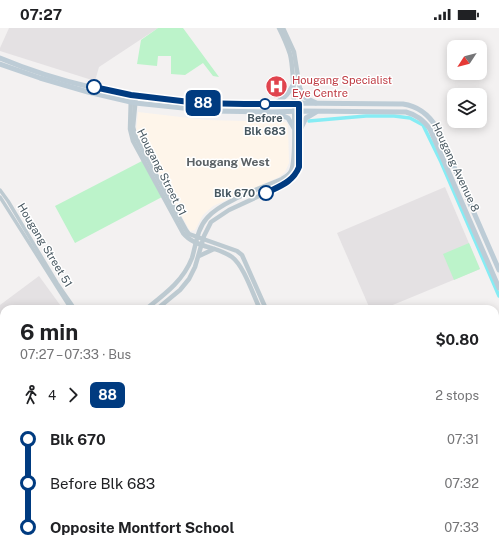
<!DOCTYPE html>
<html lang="en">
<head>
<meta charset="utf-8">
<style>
  :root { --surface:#fff; --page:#f6f6f6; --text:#202124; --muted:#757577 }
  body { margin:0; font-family:"Public Sans",sans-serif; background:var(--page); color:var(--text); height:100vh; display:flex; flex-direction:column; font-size:15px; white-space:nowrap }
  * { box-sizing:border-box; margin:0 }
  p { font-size:13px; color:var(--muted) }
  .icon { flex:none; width:22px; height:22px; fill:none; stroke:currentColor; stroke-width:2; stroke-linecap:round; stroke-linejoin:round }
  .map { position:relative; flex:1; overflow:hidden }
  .side { position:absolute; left:0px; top:277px; width:499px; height:252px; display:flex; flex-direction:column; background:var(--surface); border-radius:12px 12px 0 0; box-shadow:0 2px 10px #0003 }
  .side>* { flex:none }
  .badge { padding:0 8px; border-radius:6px; font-size:14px; line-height:26px }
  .needle { width:26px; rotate:234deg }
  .buttons { position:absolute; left:447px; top:12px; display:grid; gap:8px }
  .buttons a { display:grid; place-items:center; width:40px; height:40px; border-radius:8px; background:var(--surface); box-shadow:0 2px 10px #0003; font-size:20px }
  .map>.badge { position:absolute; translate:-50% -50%; box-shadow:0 0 0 2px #fff }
  .legs { display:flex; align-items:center; gap:6px; height:44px; padding:0 20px; font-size:13px }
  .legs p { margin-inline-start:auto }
  .headline { display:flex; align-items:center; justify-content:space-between; height:68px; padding:0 20px }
  h1 { font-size:22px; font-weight:700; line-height:30px }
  ul { padding:0 20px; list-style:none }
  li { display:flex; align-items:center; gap:14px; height:44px; font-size:15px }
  li i { display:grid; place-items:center; width:6px; height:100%; margin:0 5px; background:currentColor }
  li i::after { content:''; width:10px; height:10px; margin:-5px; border:3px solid; border-radius:50%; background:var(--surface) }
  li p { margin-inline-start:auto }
  li:first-child i { background:linear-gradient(#0000 50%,currentColor 0) }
  li:last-child i { background:linear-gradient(currentColor 50%,#0000 0) }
  .status { display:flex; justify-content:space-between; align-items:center; height:28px; padding:0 20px; background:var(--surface); direction:ltr }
  .status svg { height:11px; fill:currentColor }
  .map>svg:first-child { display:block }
  .commercial { fill:#fef5ea }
  .education { fill:#e4e1e3 }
  .green { fill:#bcf3ca }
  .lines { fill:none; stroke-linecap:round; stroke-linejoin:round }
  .canal { stroke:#86ecf4; stroke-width:3.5 }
  .minor { stroke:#bdcad1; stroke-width:3.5 }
  .tertiary { stroke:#bdcad1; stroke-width:4.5 }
  .secondary { stroke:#bdccd6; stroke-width:5 }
  .primary { stroke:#aec5d1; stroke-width:5.5 }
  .line-1-casing { stroke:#fff; stroke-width:9 }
  .line-1 { stroke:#003b80; stroke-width:6 }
  .stop-1-dot { fill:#fff; stroke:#003b80; stroke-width:2 }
  .labels { text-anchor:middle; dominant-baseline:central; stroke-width:3; stroke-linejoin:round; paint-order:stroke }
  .health-label { font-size:11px; fill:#be3a42; stroke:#fff; text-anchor:start }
  .stop-label { font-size:11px; font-weight:bold; fill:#475760; stroke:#fff }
  .street-label { font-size:11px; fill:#475760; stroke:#fff }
  .neighbourhood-label { font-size:12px; font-weight:bold; fill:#5c6266; stroke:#fff }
</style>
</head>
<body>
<div class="status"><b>07:27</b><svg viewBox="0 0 49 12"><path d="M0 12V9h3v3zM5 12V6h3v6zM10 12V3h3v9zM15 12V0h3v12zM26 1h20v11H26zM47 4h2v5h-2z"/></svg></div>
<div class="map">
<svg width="499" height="529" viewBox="0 0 499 529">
  <rect width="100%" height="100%" fill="#f3f1f1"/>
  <path class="commercial" d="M138,84L207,92L286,94L288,97L289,135L285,144L279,149L213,178L203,187L195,202L190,203L136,104Z"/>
  <g class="education">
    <path d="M9,0H158L99,39L95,53L0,23V20Z"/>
    <path d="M445,159L480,241L383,281H370L337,205Z"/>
    <path d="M39,248L63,281H4V307L0,302V277Z"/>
    <path d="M499,423V466L495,468V425Z"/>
    <path d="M143,525H199L194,529H139Z"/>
  </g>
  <g class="green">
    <path d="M158,0H183L219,49L213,48L203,35L185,47L171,46V28H158L157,38L137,36L141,12Z"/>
    <path d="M142,133L162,169L75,215L55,178Z"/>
    <path d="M469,215L480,241L454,252L443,226Z"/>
    <path d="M495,358L499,367V423L495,425Z"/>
    <path d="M0,420L4,424V525H86L90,529H0Z"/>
  </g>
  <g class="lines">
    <path class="canal" d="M309,93L366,88H394L410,90L423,97L441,134L499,268"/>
    <g class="minor">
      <path d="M0,162L8,173L57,255L75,281"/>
      <path d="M0,169L71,281"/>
      <path d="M131,529L136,525"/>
    </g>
    <g class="tertiary">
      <path d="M131,67L130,101L133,113L183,205C195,220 217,218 232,229C244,238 253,267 260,281"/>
      <path d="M136,68L133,99L136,110L186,202L189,206L237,223L242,227L266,281"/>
      <path d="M199,228L214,221"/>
      <path d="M146,281C165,266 183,253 192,230C196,217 197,201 207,190C220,174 261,160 282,151C285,149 289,147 291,143C297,131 294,41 290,26C287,17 283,8 279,0"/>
      <path d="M157,281L180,262L189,251L195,239L204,208L211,194L229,182L285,156L296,146L300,135V61L294,24L283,0"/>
      <path d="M403,525L406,529"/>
      <path d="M410,525L413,529"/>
    </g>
    <g class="secondary">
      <path d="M0,30C62,56 130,70 197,75C227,77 258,76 288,75C326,75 365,76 403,76C418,78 429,87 437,100L499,242"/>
      <path d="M0,36L40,50L88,64L135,75L212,83L273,84L302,83L406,84C417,87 423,92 430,101L499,260"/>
      <path d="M300,61L306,70L316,75"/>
      <path d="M276,75C285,70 289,65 294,55"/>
      <path d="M276,85L288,90L294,100"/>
      <path d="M300,102L306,90L316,84"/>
    </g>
    <g class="primary">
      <path d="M0,381L4,382"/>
      <path d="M0,388L4,393"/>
      <path d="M0,401L4,406"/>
      <path d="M0,409L4,411"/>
      <path d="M99,525L102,529"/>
      <path d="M112,525L118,527H125"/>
    </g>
  </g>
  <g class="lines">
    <defs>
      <path id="line-1" d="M94,59L131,67L198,75L244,76H299V139C293,154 280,158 266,165"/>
    </defs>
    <use href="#line-1" class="line-1-casing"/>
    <use href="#line-1" class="line-1"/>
  </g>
  <defs>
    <symbol id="hospital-disc" viewBox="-11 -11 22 22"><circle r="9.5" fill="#e0444e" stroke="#fff"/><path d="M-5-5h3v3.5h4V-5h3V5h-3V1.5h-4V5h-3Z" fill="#fff"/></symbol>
  </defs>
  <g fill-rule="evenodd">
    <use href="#hospital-disc" x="264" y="46" width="25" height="25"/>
  </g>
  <g class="stop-1-dot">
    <circle cx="94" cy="59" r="7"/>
    <circle cx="265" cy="76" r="5"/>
    <circle cx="266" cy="165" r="7"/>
  </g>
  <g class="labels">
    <g class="health-label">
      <text x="292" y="52">Hougang Specialist<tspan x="292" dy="13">Eye Centre</tspan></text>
    </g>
    <g class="stop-label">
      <text x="265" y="90">Before<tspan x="265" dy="13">Blk 683</tspan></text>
      <text x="255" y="165" text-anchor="end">Blk 670</text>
    </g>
    <g class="street-label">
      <text transform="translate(456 139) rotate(65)">Hougang Avenue 8</text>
      <text transform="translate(162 144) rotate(63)">Hougang Street 61</text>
      <text transform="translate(45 217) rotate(59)">Hougang Street 51</text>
    </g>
    <g class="neighbourhood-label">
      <text x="228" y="134">Hougang West</text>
    </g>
  </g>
</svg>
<div class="buttons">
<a><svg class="needle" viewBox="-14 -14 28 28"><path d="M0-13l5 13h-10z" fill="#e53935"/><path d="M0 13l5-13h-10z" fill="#757577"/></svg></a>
<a><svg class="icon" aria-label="layers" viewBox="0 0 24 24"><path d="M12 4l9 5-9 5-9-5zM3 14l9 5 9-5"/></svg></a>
</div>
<b class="badge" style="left:203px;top:75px;background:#003b80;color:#fff">88</b>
<section class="side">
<div class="headline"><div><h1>6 min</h1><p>07:27 – 07:33 · Bus</p></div><b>$0.80</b></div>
<div class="legs"><svg class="icon" aria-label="walk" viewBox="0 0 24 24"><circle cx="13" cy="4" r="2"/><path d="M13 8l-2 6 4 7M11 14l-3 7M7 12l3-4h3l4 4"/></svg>4<svg class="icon" aria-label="forward" viewBox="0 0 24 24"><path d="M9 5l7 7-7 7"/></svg><b class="badge" style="background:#003b80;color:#fff">88</b><p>2 stops</p></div>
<ul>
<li><i style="color:#003b80"></i><b>Blk 670</b><p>07:31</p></li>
<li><i style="color:#003b80"></i><span>Before Blk 683</span><p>07:32</p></li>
<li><i style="color:#003b80"></i><b>Opposite Montfort School</b><p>07:33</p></li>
</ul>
</section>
</div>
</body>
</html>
